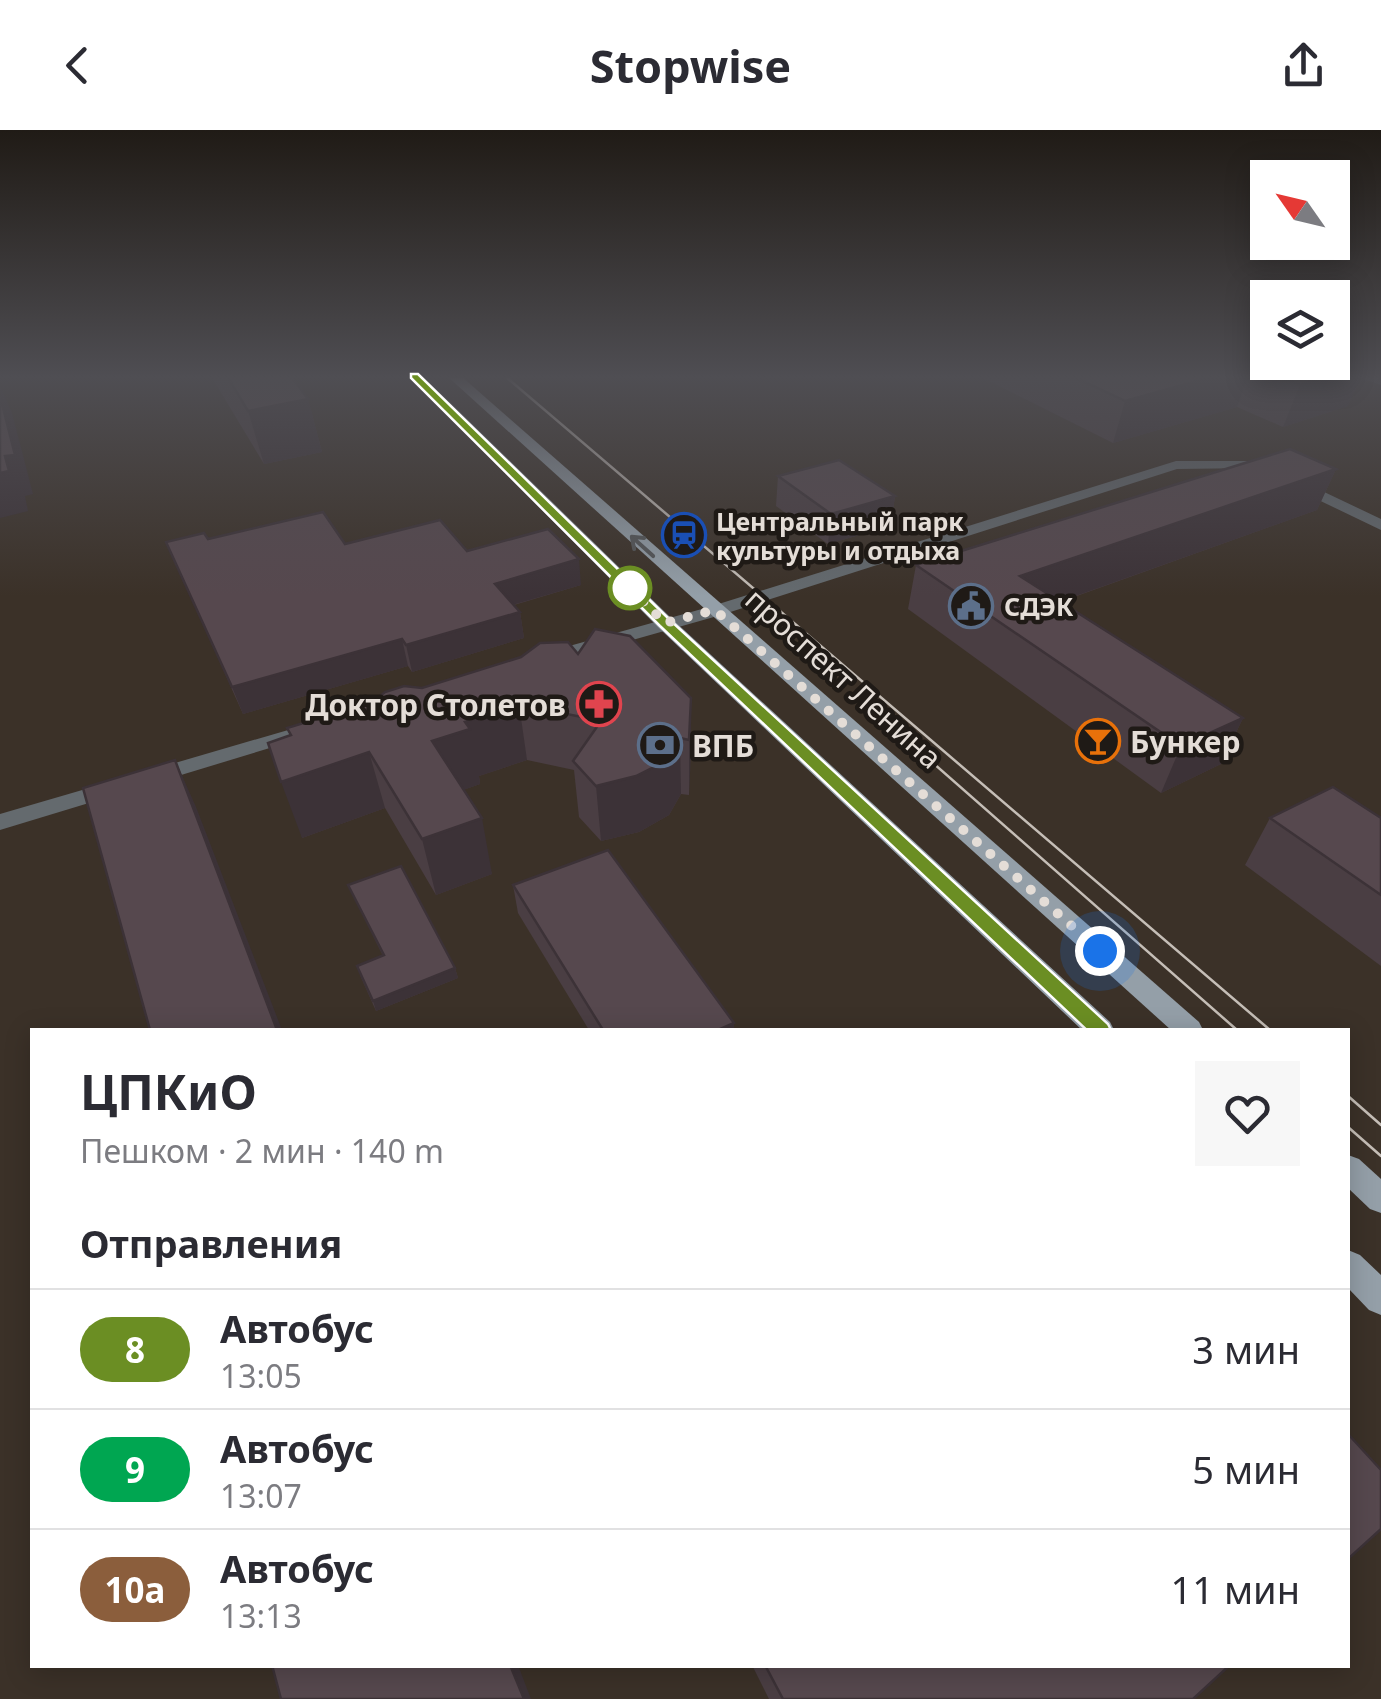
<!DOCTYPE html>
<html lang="ru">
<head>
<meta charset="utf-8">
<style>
  :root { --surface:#fff; --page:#f7f7f7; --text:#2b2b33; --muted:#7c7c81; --line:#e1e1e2 }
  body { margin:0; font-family:"Noto Sans",sans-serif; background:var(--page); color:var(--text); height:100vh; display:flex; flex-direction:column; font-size:38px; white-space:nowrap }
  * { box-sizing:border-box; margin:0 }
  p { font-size:32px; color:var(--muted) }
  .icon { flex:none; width:55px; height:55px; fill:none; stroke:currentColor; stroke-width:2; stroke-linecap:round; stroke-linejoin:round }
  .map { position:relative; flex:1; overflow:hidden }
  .sheet { position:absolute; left:30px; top:898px; width:1320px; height:640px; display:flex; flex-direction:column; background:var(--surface); border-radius:0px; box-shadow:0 5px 25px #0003 }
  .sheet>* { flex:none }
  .badge { padding:0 20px; border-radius:32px; font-size:35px; line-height:65px }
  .needle { width:65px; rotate:304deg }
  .fabs { position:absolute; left:1250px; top:30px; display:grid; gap:20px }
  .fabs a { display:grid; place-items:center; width:100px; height:100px; border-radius:0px; background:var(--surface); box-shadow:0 5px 25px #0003; font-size:50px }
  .you { position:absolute; width:50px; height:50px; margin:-25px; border:8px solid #fff; border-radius:50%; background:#1a73e8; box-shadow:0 0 0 15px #1a73e833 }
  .map>.badge { position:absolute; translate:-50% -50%; box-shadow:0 0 0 5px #fff }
  h2 { padding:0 50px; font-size:38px; line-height:90px }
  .round { display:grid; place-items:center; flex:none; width:105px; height:105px; border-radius:0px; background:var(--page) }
  .summary { display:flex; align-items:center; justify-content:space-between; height:170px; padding:0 50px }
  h1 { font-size:48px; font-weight:700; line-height:75px }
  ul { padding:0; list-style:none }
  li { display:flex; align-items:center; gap:30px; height:120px; padding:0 50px; border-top:2px solid var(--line) }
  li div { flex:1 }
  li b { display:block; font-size:38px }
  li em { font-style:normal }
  li .badge { min-width:110px; font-weight:700; text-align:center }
  header { display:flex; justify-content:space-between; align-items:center; height:130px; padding:0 50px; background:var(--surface); font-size:45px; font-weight:700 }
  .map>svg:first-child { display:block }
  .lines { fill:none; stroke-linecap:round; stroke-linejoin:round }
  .minor { fill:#646a6e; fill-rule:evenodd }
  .primary { fill:#949fa8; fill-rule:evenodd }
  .tram { stroke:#c5beb7; stroke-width:2.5 }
  .wall { fill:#4a3e43 }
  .shaded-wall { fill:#3c3237 }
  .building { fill:#56484e; stroke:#3c3237; stroke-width:2.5 }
  .oneway { stroke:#545658 }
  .line { fill:#6b8e23; stroke:#fff; stroke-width:2.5 }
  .walk { stroke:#e4ddd7; stroke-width:10; stroke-dasharray:0 18 }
  .stop-dot { fill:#fff; stroke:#6b8e23; stroke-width:5 }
  .labels { text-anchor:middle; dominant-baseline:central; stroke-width:9; stroke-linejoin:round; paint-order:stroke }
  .far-poi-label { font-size:25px; font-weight:bold; fill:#e4ddd7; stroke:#1f1a16; text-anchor:start }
  .street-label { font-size:30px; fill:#e4ddd7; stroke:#1f1a16 }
  .poi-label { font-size:30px; font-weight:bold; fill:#e4ddd7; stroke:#1f1a16; text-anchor:start }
</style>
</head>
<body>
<header><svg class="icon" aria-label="back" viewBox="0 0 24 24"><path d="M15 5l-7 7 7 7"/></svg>Stopwise<svg class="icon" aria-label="share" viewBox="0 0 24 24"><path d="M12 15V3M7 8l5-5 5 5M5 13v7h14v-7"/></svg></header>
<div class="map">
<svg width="1381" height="1569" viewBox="0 0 1381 1569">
  <rect width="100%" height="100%" fill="#3b3128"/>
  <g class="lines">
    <g class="minor">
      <path d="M1362,246H1381V255L1363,249Z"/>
      <path d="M1176,331H1259L1381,389V400L1252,338L1177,339L721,485L544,535L534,529L537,525L709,477Z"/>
      <path d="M319,591L329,597L326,601L0,700V684Z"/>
    </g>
    <g class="primary">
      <path d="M409,246H423L672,489L1110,892L1114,900H1082L658,497Z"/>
      <path d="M447,246H461L1199,892L1203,900H1171Z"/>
      <path d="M1348,1025L1359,1029L1381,1049V1083L1370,1079L1348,1058Z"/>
      <path d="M1348,1120L1360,1125L1381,1145V1185L1369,1180L1348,1158Z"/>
    </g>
    <g class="tram">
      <path d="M505,246L1270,900"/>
      <path d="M875,582L1237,900"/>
      <path d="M1348,966L1381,995"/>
      <path d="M1348,997L1381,1026"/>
    </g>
  </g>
  <g class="wall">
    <path d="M211,246H291L308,269L322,322L264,334Z"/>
    <path d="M979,246H1361L1348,276L1283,297L1237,277L1113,313Z"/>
    <path d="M1336,339L1317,380L1060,472L1243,588L1221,634L1161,663L908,479L916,435Z"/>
    <path d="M778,346L895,366L891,396L828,414L776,376Z"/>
    <path d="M208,409L345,414L467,421L581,455L514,475L520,482L524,508L412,542L408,536L243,584L166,412Z"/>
    <path d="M578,524L691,568L689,665L681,664L669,685L639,702L601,711L579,687L574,640L527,630L479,646L480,654L463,660L492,744L436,765L385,678L302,708L290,606L287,598L422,558Z"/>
    <path d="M1270,688H1381V836L1245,735Z"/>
    <path d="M348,755L455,838L458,848L376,881L360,845L383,826Z"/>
    <path d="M513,755L734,893V900H589L518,783Z"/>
    <path d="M752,1535H1230L1193,1569H769Z"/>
  </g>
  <g class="shaded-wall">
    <path d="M1215,246H1248L1237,277L1113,313L1125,271Z"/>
    <path d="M1328,246H1361L1348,276L1283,297L1300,255Z"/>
    <path d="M0,256L12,283L33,364L25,366L28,381L0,388V343L5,326Z"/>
    <path d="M308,269L322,322L264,334L248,281Z"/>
    <path d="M1336,339L1317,380L1008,490L1020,446Z"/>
    <path d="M895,366L891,396L828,414L831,384Z"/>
    <path d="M579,429L581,455L499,479L495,454Z"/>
    <path d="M520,482L524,508L412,542L406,515Z"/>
    <path d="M402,509L408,536L243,584L232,557Z"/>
    <path d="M691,568V624L689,665V610Z"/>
    <path d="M519,574L527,630L479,646L480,654L444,667L432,611L465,592Z"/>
    <path d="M1243,588L1221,634L1161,663L1181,616Z"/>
    <path d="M680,608L681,664L669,685L639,702L601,711L596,656Z"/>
    <path d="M369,622L385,678L302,708L281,652Z"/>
    <path d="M175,630L196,677L282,900H277Z"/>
    <path d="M482,688L492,744L436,765L422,709Z"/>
    <path d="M455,838L458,848L376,881L373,871Z"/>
    <path d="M734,893V900H718Z"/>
    <path d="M510,1535H518L531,1569H524Z"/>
  </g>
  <g class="building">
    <path d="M227,246H291L308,269L248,281Z"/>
    <path d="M1072,246H1215L1125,271Z"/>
    <path d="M1278,246H1328L1300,255Z"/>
    <path d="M0,266L15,325L5,326L9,341L0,343Z"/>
    <path d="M1290,319L1336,339L1020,446L1243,588L1181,616L916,435Z"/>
    <path d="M839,330L895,366L831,384L778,346Z"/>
    <path d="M323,382L345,414L440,390L467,421L548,399L579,429L495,454L520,482L406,515L402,509L232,557L166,412L204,403L208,409Z"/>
    <path d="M595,499L630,506L691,568L689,610L680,608L668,630L636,646L596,656L573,631L601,591L519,574L465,592L470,599L432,611L482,688L422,709L369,622L281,652L268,613L291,605L287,598L373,572L385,562L404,556L422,558L521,527L540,513L568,512L578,524Z"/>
    <path d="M175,630L277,900H150L83,658Z"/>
    <path d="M1333,657L1381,688V765L1270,688Z"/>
    <path d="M608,720L734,893L718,900H603L513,755Z"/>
    <path d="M401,736L455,838L373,871L357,836L384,825L348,755Z"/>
    <path d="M1348,1304L1381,1340V1399L1348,1429Z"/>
    <path d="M272,1535H510L524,1569H281Z"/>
    <path d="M765,1535H1230L1193,1569H783Z"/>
  </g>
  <defs><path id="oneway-shaft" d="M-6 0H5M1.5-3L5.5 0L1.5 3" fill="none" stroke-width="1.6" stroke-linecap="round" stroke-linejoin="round" transform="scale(2.5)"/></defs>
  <use class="oneway" href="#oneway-shaft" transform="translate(642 416) rotate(-138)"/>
  <linearGradient id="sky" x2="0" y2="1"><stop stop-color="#201b16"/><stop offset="0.53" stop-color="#4f4e53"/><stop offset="1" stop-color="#4f4e53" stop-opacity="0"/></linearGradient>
  <rect width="1381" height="466" fill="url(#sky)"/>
  <path class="line" d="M411,244H418L670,490L1108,894L1111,900L1108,906H1093L660,496L411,248Z"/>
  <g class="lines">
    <path class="walk" d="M630,458L624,452L665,493L715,480L1100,821"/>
  </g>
  <defs>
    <symbol id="station-ring" viewBox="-11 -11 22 22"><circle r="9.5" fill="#1f1a16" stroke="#1a4fb4" stroke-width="1.5"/><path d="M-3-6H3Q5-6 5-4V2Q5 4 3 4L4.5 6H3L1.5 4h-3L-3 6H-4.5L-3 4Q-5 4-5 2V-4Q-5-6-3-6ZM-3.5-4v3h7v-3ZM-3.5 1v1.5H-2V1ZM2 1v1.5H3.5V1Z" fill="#1a4fb4"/></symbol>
    <symbol id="civic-ring" viewBox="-11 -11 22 22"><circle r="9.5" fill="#1f1a16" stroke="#5c6f8a" stroke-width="1.5"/><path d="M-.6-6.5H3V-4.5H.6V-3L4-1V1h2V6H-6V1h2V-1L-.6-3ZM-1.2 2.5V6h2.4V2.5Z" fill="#5c6f8a"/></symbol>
    <symbol id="pharmacy-ring" viewBox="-11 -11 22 22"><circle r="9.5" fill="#1f1a16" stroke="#e0444e" stroke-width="1.5"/><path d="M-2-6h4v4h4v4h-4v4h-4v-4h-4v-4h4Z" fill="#e0444e"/></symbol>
    <symbol id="bar-ring" viewBox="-11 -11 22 22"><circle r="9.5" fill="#1f1a16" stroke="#e8710a" stroke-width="1.5"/><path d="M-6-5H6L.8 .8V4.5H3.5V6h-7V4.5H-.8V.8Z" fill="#e8710a"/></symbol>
    <symbol id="bank-ring" viewBox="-11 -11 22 22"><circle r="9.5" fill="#1f1a16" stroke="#5c6f8a" stroke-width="1.5"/><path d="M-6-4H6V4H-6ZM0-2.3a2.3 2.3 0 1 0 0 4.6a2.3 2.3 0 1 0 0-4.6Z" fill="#5c6f8a"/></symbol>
  </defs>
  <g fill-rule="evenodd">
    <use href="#station-ring" x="659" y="380" width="50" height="50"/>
    <use href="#civic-ring" x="946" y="451" width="50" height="50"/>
    <use href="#pharmacy-ring" x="574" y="549" width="50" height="50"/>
    <use href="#bar-ring" x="1073" y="586" width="50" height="50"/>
    <use href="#bank-ring" x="635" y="590" width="50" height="50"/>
  </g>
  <circle class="stop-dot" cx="630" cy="458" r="20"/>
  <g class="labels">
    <g class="far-poi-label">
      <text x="716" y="391">Центральный парк<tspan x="716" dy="29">культуры и отдыха</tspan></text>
      <text x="1004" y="476">СДЭК</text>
    </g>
    <g class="street-label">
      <text transform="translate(844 548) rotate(42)">проспект Ленина</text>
    </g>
    <g class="poi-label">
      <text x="566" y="574" text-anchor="end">Доктор Столетов</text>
      <text x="1130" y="611">Бункер</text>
      <text x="692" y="615">ВПБ</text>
    </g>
  </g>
</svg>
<div class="fabs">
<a><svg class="needle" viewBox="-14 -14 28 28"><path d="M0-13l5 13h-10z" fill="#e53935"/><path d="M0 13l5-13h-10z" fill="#7c7c81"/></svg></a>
<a><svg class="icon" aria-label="layers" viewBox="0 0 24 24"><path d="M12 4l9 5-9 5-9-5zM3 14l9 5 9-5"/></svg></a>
</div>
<div class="you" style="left:1100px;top:821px"></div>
<section class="sheet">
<div class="summary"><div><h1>ЦПКиО</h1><p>Пешком · 2 мин · 140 m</p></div><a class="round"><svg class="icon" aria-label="heart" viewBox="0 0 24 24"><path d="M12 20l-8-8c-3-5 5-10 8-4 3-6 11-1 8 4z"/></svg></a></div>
<h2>Отправления</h2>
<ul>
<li><span class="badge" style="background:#6b8e23;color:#fff">8</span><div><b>Автобус</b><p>13:05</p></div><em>3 мин</em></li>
<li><span class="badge" style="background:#00a651;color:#fff">9</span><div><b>Автобус</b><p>13:07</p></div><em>5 мин</em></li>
<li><span class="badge" style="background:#8b5e3c;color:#fff">10а</span><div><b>Автобус</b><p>13:13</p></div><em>11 мин</em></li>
</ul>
</section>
</div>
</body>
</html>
